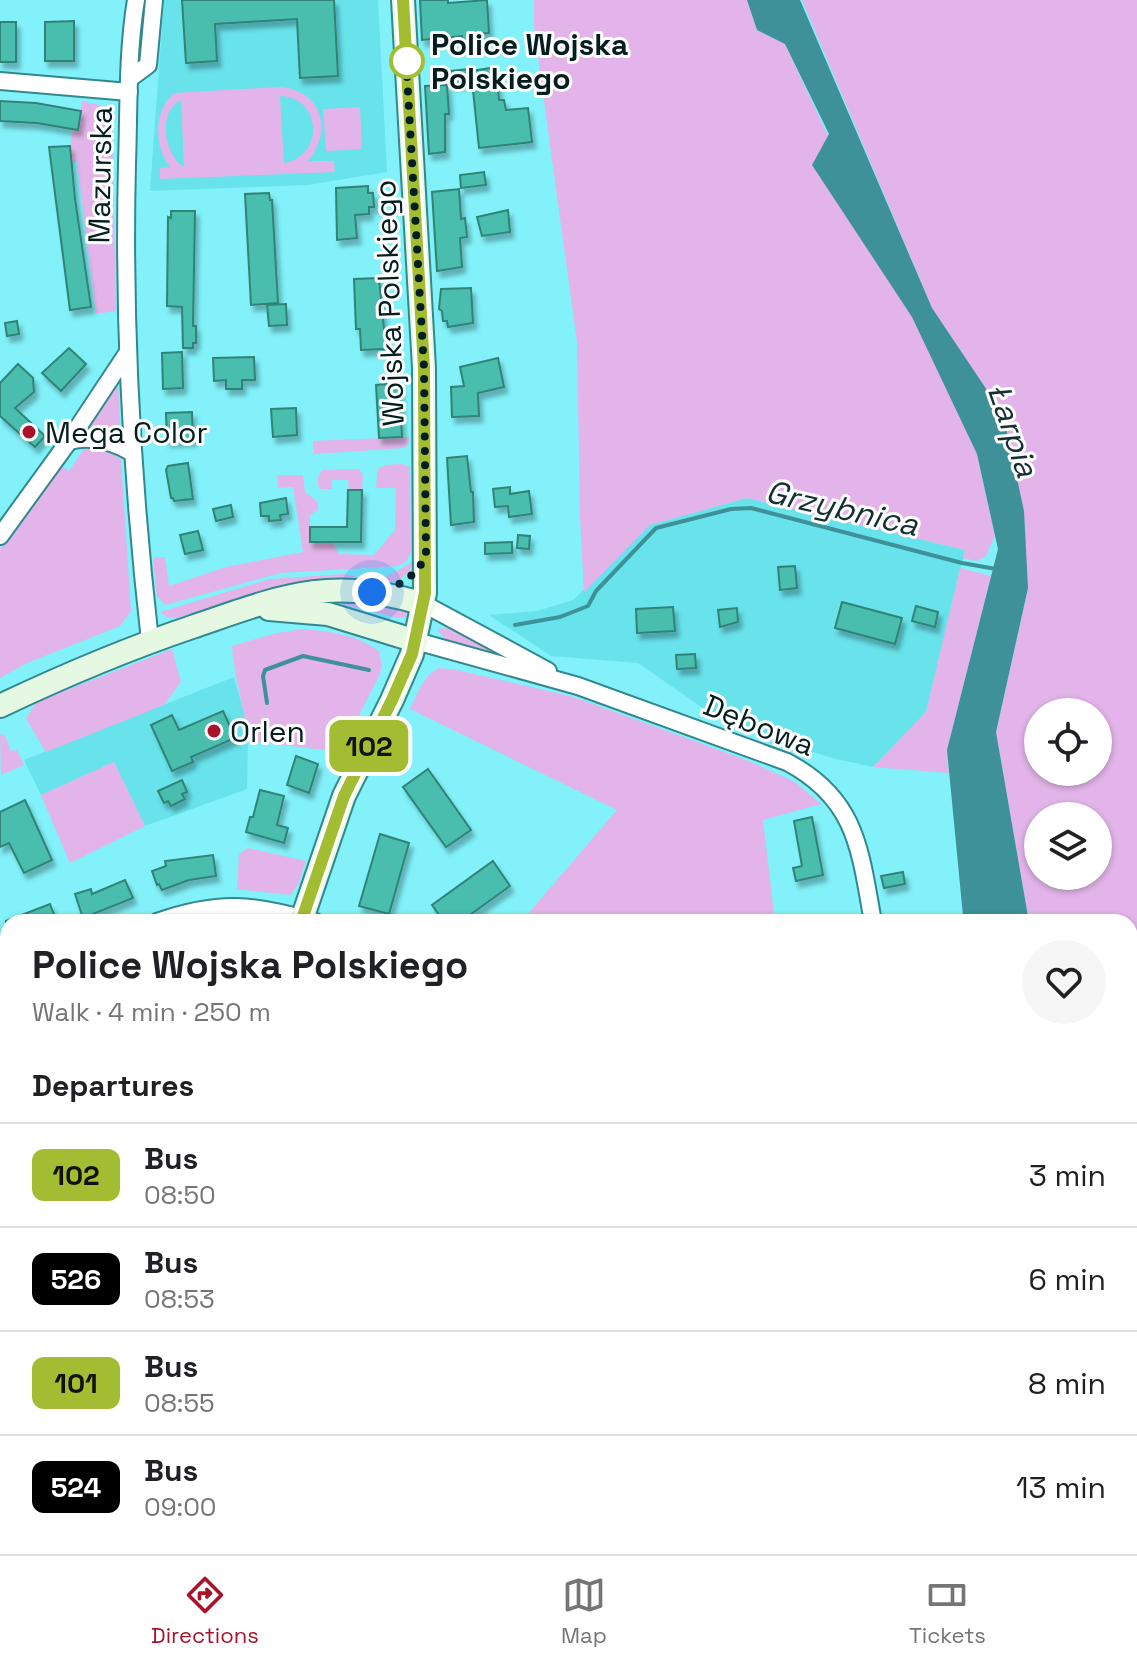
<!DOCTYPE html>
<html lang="en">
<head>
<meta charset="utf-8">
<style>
  :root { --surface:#fff; --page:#f6f6f6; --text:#202124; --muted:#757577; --line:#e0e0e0; --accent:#a91228 }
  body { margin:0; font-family:"Space Grotesk",sans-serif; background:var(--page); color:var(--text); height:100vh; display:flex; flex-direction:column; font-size:30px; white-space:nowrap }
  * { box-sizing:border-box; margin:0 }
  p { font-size:26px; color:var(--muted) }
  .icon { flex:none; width:44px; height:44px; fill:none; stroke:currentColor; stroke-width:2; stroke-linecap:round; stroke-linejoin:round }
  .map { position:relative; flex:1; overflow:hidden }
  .details { position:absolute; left:0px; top:914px; width:1138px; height:640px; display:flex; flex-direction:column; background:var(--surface); border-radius:24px 24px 0 0; box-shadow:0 2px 6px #0004 }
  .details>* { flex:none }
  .badge { padding:0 16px; border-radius:12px; font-size:28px; line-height:52px }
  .fabs { position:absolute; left:1024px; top:698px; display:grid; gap:16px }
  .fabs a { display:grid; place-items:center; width:88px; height:88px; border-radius:50%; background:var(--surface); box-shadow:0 2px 6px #0004; font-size:40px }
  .you { position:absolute; width:40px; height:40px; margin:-20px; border:6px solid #fff; border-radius:50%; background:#1a73e8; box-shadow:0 0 0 12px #1a73e833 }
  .map>.badge { position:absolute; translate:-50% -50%; box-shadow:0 0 0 4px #fff }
  h2 { padding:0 32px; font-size:30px; line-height:72px }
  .round { display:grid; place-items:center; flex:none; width:84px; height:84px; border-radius:42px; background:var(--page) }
  .summary { display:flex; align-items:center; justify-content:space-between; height:136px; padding:0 32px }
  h1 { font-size:38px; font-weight:600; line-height:60px }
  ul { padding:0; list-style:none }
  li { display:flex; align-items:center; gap:24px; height:104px; padding:0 32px; border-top:2px solid var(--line) }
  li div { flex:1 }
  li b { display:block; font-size:30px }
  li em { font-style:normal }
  li .badge { min-width:88px; font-weight:700; text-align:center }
  .tabs { display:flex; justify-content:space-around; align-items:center; height:112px; border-top:2px solid var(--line); background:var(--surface); font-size:22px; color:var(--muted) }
  .tabs a { display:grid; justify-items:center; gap:4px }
  .tabs .active { color:var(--accent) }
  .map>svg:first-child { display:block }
  .built { fill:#68e2eb }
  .green { fill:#e2b4e9; fill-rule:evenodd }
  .forest { fill:#ce89d9 }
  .water { fill:#3e9198 }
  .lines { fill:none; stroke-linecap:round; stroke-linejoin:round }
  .stream { stroke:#3e9198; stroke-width:4 }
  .building { fill:#4abeae; stroke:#308377; stroke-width:2; filter:url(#shadow) }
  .street-casing { stroke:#31888e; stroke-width:20 }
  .secondary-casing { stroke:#31888e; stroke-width:26 }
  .street { stroke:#fff; stroke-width:16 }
  .secondary { stroke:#e5f9e2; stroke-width:22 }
  .line-casing { stroke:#fff; stroke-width:18 }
  .line { stroke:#a2bd31; stroke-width:12 }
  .walk { stroke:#041d1e; stroke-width:8; stroke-dasharray:0 14.4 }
  .stop-dot { fill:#fff; stroke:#a2bd31; stroke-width:4 }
  .poi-dot { fill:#a91228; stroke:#fdfdfd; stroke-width:3 }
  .labels { text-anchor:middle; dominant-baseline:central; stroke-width:6; stroke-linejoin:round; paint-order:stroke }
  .stop-label { font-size:30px; font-weight:bold; fill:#041d1e; stroke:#fdfdfd; text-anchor:start }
  .street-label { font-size:30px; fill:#041d1e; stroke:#fdfdfd }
  .poi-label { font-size:30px; fill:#041d1e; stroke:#fdfdfd; text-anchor:start }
  .water-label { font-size:32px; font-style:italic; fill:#142f31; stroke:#fdfdfd }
</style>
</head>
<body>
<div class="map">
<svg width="1137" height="1554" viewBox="0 0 1137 1554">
  <defs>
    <filter id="shadow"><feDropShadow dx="3.5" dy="6" stdDeviation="2" flood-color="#0004"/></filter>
  </defs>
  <rect width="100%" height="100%" fill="#82f1f9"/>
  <g class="built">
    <path d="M164,0H378L387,172L308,185L150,191Z"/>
    <path d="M747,498L965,550L926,712L873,767L832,758L726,724L638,663L551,656L489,615L537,611L573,600L650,525Z"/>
    <path d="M234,677L246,720L248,741L247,789L145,826L114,762L41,795L24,760Z"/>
  </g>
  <g class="green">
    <path d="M534,0H747L757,30L785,44L977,454L995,536L986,556L977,561L963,558L965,550L747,498L650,525L584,592L580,517L577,342L534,28Z"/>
    <path d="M802,0H1137V1263L1130,1247V922H1029L996,732L1028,588L1003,414L932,308ZM1038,712H1098V772H1038ZM1038,816H1098V876H1038Z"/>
    <path d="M280,87C323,91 333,131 308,161H334L335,172L160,179V168L170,167C154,146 153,112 174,93ZM280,96C322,97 325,156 284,163ZM181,100L184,166L183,167C164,153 157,112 181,100Z"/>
    <path d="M82,101L107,107L112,114L116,311L96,314L77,162H72L70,146L73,129H78Z"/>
    <path d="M360,107L362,149L326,151L323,109Z"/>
    <path d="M118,386L121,441L90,433L85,428L113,388Z"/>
    <path d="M409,437V442L404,448L314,454L313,441Z"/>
    <path d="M100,447L121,459L131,611L120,626L27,663L0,678V549L61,466L69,471L84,449Z"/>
    <path d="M402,464L410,467L411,553L406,561L398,566L280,573L165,605L157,596L153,558L165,557L169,586L226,567L303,552L293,487L278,488L277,475H303L305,492L318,502V510L310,515V542H333L339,554L374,555L395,530L396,488H376L378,469L385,465Z"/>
    <path d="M359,469L363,475L362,490H349L348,480H332V489H321L318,486V477L322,470Z"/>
    <path d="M414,561C408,578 396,583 379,584L381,580Z"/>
    <path d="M960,568L991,576L947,750L949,773L873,767L926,712Z"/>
    <path d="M343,574L355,576L368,584L277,589L246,596L177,618L167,617L160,612L270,579Z"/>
    <path d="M335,594L406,610L407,613L406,617L398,618L321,599Z"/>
    <path d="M443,628L456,630L528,667C507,661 447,649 438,630Z"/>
    <path d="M302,629C328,631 358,635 379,651L382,666L379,676L350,733L343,752L248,741C245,709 234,679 232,646L273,634Z"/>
    <path d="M172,649L181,682L164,705L46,752L26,719L36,702Z"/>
    <path d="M440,668L457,670L574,697L749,761L795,782L821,804L763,820L775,922H521L617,810L410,709C418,694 423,674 440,668Z"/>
    <path d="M0,734L5,736L11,751L17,750L24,765L1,775Z"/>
    <path d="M114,762L145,826L70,863L41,795Z"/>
    <path d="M248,848L306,861L298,885L290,895L237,889L239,854Z"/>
    <path d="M1137,1379V1554H1036L1048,1546H1130V1385Z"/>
    <path d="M411,1546H547V1554H412Z"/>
    <path d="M590,1546H754L750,1552L752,1554H587Z"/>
  </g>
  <path class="forest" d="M547,1546H590L587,1554H547Z"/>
  <g class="water">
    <path d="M747,0H800L932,308L1003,414L1024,511L1028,588L996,732L1029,922H965L963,916L947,750L998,549L977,454L912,317L812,165L829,134L785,44L757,30Z"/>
    <path d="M1130,1247L1137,1263V1375L1130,1373Z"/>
  </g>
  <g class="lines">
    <g class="stream">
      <path d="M515,625L560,617L588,606L596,591L656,528L731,509L751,508L962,563L996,569"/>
      <path d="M267,703L263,676L265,670L303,656L369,670"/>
      <path d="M548,1546L549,1554"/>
    </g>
  </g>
  <g class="building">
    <path d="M182,0H334L338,76L300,78L297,19L215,24L217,61L186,63Z"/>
    <path d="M420,0H448V3L487,0L489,33L474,34V42L462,43V36L422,40Z"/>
    <path d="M74,21V61H45V22Z"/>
    <rect x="0" y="22" width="16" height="40"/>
    <path d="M491,68L492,78H497L499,100H504L506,110L528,108L532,142L479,148L471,71Z"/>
    <path d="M469,69L471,81L453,84L451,71Z"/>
    <path d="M447,85L449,114H445V152L429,154L425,86Z"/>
    <path d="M0,101L36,103L81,111L78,130L37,123L0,121Z"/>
    <path d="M70,146L75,199L91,307L70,310L49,147Z"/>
    <path d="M484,172L486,185L461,188L460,175Z"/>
    <path d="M368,186V193H373L374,207H369V214L355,215L357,238L337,240L336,188Z"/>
    <path d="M459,189L461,219L465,218L467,237L460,238L462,267L437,271L432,192Z"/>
    <path d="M269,193L270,200H272L278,303L251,305L245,194Z"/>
    <path d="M508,210L510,232L482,236L477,217Z"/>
    <path d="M171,211H195L193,326H196V343H193V348H183L182,307L167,306L168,217L171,218Z"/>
    <path d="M379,278L386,349L361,350L360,329H356L354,279Z"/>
    <path d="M471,288L473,323L448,327L447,321H443L442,311L439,309L441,289Z"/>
    <path d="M286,304L287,325L269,326L267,305Z"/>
    <path d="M17,321L19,334L7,336L5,323Z"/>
    <path d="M69,348L86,364L61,391L42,373Z"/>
    <path d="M182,352L183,388L163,389L162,353Z"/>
    <path d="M254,357L255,380H242V389H226V380L214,381L213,358Z"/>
    <path d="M498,358L504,387L478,393L479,416L452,417L451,387L464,386L460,367Z"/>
    <path d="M18,364L33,378L34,392L15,408L45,436L35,447L0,416V383Z"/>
    <path d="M399,383L402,437L379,438L376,385Z"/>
    <path d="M296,408L297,435L273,437L271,409Z"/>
    <path d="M192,412L193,440L167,441L166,413Z"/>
    <path d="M467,456L471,492H473L474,522L451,525L447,458Z"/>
    <path d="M188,463L193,499L174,501L173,498H171L166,470L168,466Z"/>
    <path d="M510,487V494L529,491L532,514L509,517L508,506L495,507L493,489Z"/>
    <path d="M348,490H362L361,542H310V527H347Z"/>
    <path d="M286,498L288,514L280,515L281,520L269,521V516H261L260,503Z"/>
    <path d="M231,505L233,517L216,521L213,509Z"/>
    <path d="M198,531L203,550L185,554L180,535Z"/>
    <path d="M518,535L530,536L529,549L517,548Z"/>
    <path d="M512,542V553L485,554V543Z"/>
    <path d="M795,566L797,588L780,590L778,567Z"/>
    <path d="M842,602L902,618L895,644L835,628Z"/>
    <path d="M916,606L938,612L935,627L912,621Z"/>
    <path d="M673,607L675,631L637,633L636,609Z"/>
    <path d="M737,608L738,622L720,627L718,610Z"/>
    <path d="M695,654L696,668L677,669L676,655Z"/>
    <path d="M223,711L235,738L191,757L193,762L172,771L151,725L172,715L179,730Z"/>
    <path d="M296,756L318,764L309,793L287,785Z"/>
    <path d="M428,769L471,830L446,847L403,787Z"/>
    <path d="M182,780L187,792L182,794L185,799L171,806L168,801L164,803L158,791Z"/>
    <path d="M260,790L284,796L277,825L288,828L284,843L246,832L250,817H253Z"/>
    <path d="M25,800L52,860L24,873L9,843L0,847V812Z"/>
    <path d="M812,817L823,875L796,881L793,868L802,866L794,821Z"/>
    <path d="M380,834L409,843L389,914L359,906Z"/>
    <path d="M213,855L216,876L189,880L162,890L159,884L157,885L152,871L166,866L165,861Z"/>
    <path d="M493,861L510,886L460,922H444L432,905Z"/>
    <path d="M903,872L905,884L884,888L881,876Z"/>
    <path d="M125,880L133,898L83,918L75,894L91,889L92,894Z"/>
    <path d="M50,904L57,922H6V921Z"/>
  </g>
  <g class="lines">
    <defs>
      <g id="street">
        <path d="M136,0C127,54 129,109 127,163C123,323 132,482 150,641"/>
        <path d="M129,79L148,65L154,0"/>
        <path d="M0,81L129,92"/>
        <path d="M69,441C91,435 114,442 133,453"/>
        <path d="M0,536L69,441L128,352"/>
        <path d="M424,604L548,671"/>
        <path d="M416,641L578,686L787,762C857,799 860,850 873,922"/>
        <path d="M157,922C219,900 254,904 316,922"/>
        <path d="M0,978L8,976"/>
        <path d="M0,1464L8,1463"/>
        <path d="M90,1546L92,1554"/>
        <path d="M937,1554L938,1546"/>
      </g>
      <g id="secondary">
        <path d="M269,609L328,614L416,641"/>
        <path d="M0,706C63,676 127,649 192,627C280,597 329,575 424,604"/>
        <path d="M301,922L344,796L392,700L412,654L425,593L424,368L403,0"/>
        <path d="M291,1546L293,1554"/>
      </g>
    </defs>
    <use href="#street" class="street-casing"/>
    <use href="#secondary" class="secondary-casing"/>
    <use href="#street" class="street"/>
    <use href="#secondary" class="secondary"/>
  </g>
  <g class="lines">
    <defs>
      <path id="line" d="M301,922L344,796L392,700L412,654L425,593L424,368L403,0"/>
    </defs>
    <use href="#line" class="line-casing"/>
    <use href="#line" class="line"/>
    <path class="walk" d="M372,592C397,588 414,579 426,556L424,368L406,58L407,61"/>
  </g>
  <circle class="stop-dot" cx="407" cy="61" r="16"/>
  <g class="poi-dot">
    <circle cx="29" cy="432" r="8"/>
    <circle cx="214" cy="731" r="8"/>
  </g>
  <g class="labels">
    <g class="stop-label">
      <text x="431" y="44">Police Wojska<tspan x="431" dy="34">Polskiego</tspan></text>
    </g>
    <g class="street-label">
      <text transform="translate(100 175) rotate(-89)">Mazurska</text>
      <text transform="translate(389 303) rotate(-92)">Wojska Polskiego</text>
      <text transform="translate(759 725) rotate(22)">Dębowa</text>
    </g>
    <g class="poi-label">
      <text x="45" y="432">Mega Color</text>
      <text x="230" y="731">Orlen</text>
    </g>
    <g class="water-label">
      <text transform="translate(1013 430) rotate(71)">Łarpia</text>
      <text transform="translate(842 508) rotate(13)">Grzybnica</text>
    </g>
  </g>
</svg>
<div class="fabs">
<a><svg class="icon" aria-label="locate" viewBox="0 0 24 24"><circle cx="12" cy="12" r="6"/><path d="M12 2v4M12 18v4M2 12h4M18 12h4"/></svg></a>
<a><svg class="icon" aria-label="layers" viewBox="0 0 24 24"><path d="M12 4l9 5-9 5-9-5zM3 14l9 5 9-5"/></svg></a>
</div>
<div class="you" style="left:372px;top:592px"></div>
<b class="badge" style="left:369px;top:746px;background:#a2bd31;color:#111">102</b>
<section class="details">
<div class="summary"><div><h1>Police Wojska Polskiego</h1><p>Walk · 4 min · 250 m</p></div><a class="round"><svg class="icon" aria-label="heart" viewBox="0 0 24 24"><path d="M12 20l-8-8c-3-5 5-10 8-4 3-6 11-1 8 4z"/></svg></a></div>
<h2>Departures</h2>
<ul>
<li><span class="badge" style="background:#a2bd31;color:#111">102</span><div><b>Bus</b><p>08:50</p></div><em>3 min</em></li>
<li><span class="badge" style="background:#000;color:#fff">526</span><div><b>Bus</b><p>08:53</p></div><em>6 min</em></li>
<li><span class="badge" style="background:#a2bd31;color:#111">101</span><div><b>Bus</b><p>08:55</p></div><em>8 min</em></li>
<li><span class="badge" style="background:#000;color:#fff">524</span><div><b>Bus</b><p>09:00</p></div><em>13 min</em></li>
</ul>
</section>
</div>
<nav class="tabs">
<a class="active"><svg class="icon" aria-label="directions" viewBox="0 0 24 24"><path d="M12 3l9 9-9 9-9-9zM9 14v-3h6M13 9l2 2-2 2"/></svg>Directions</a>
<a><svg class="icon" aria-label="map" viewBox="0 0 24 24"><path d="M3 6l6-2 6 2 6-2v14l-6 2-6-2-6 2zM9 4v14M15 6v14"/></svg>Map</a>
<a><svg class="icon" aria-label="tickets" viewBox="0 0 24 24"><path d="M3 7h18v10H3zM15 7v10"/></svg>Tickets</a>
</nav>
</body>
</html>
